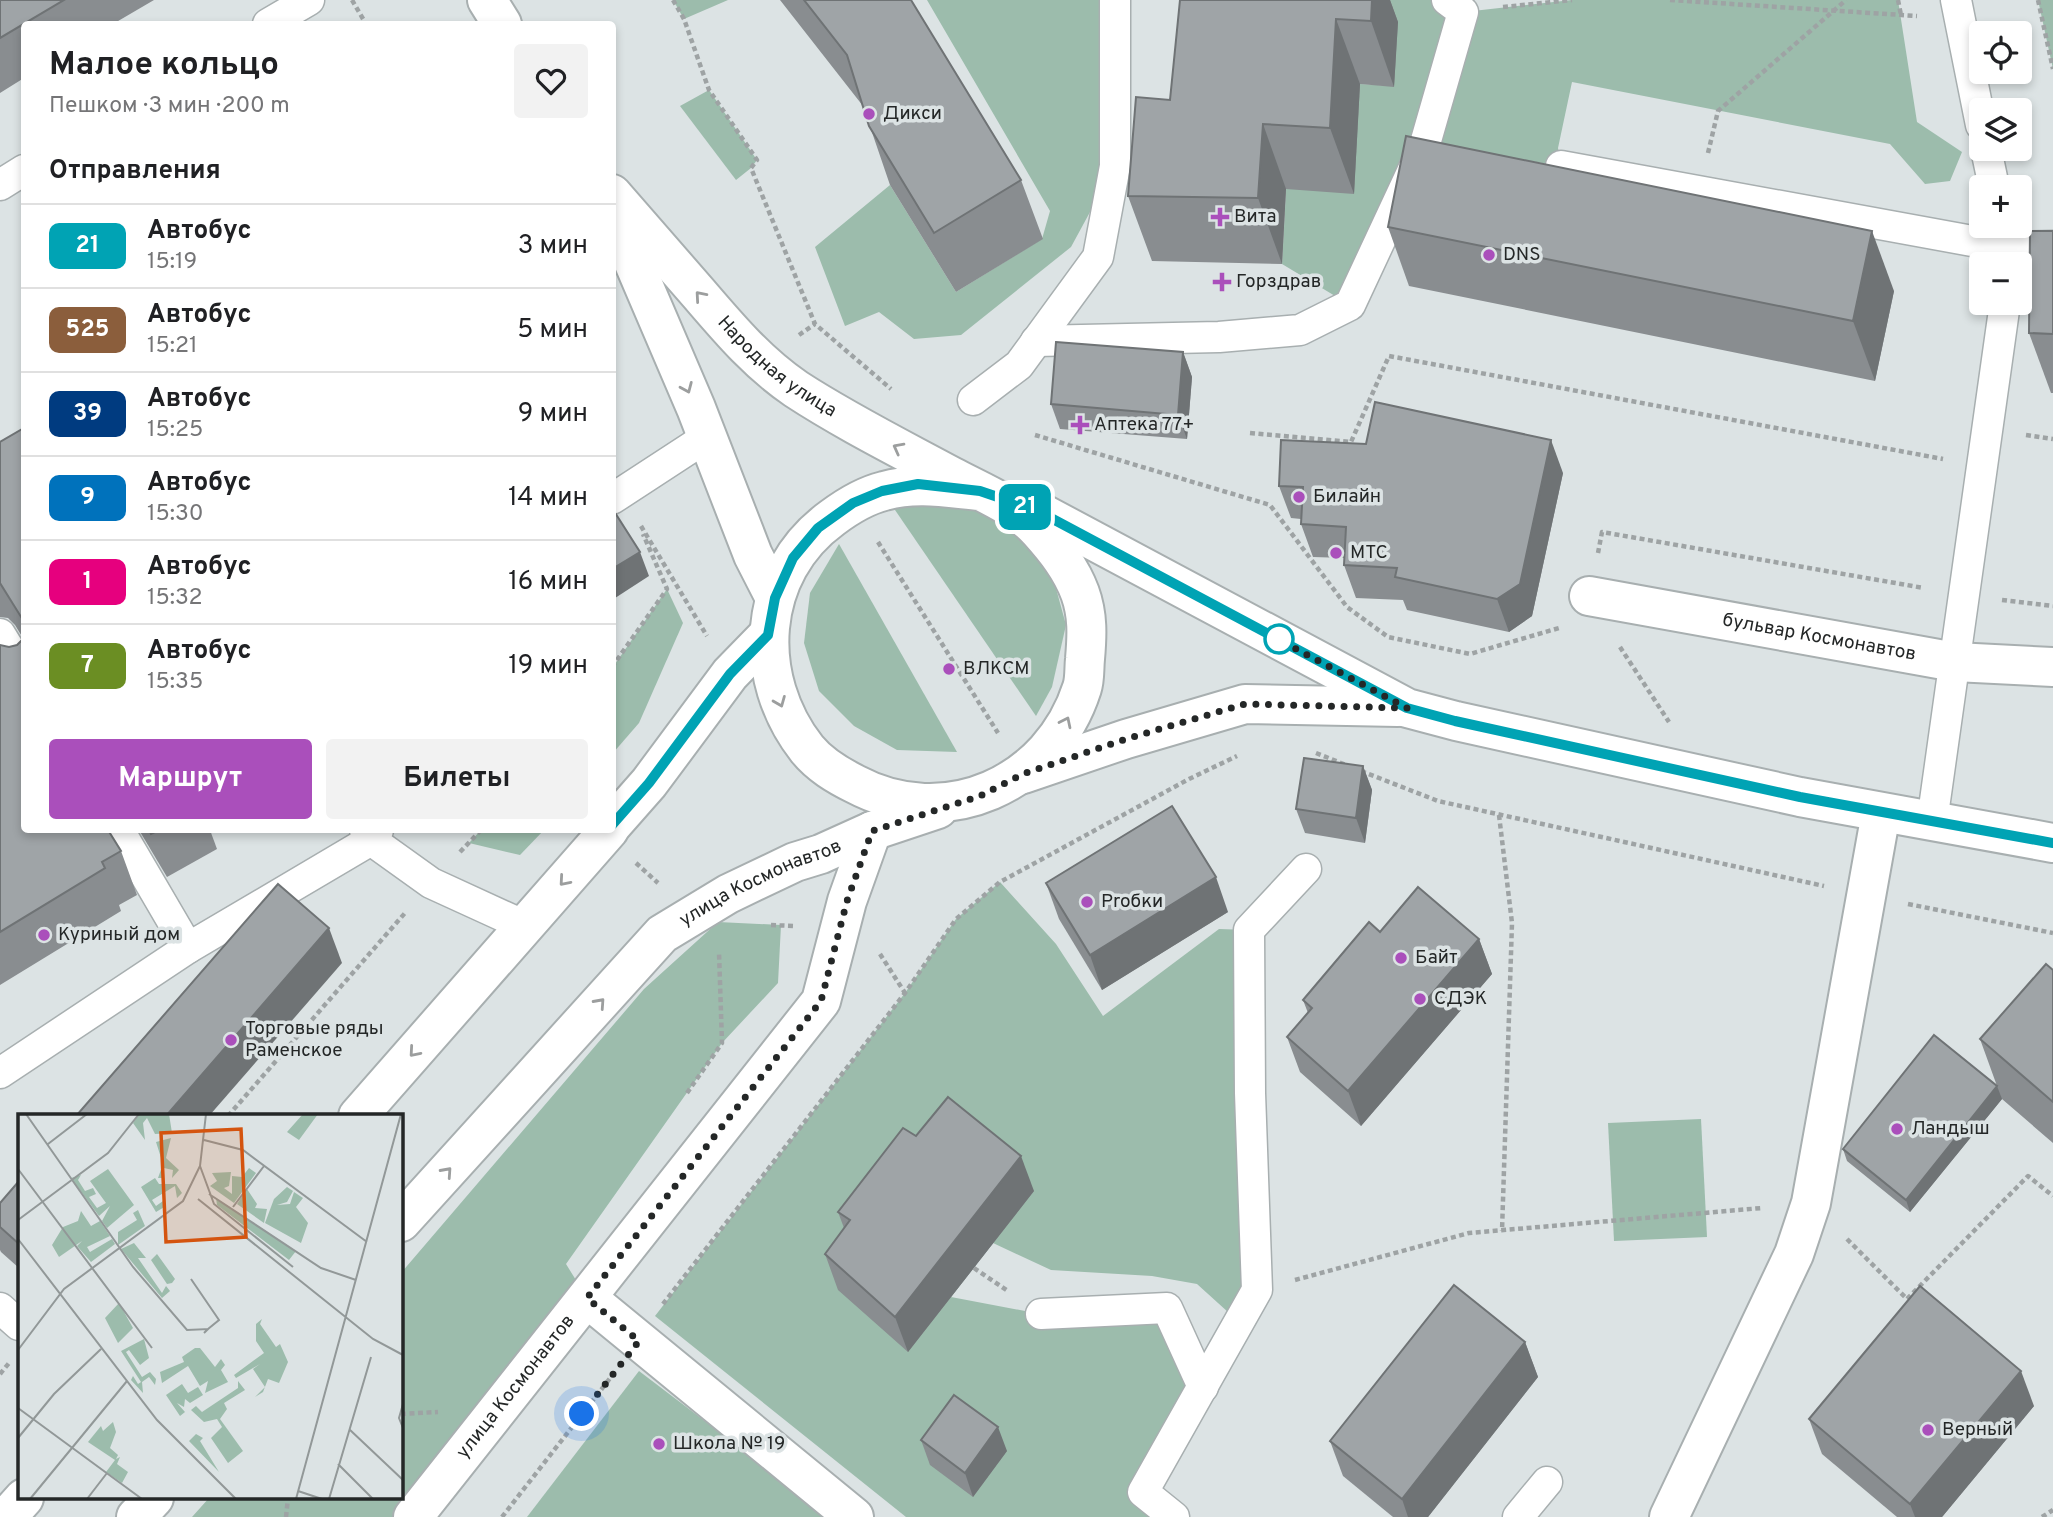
<!DOCTYPE html>
<html lang="ru">
<head>
<meta charset="utf-8">
<style>
  :root { --surface:#fff; --page:#f2f2f2; --text:#202124; --muted:#757577; --line:#e0e0e0; --accent:#aa4fbb }
  body { margin:0; font-family:Overpass,sans-serif; background:var(--page); color:var(--text); height:100vh; display:flex; flex-direction:column; font-size:26px; white-space:nowrap }
  * { box-sizing:border-box; margin:0 }
  p { font-size:23px; color:var(--muted) }
  .icon { flex:none; width:38px; height:38px; fill:none; stroke:currentColor; stroke-width:2; stroke-linecap:round; stroke-linejoin:round }
  .map { position:relative; flex:1; overflow:hidden }
  .details { position:absolute; left:21px; top:21px; width:595px; height:812px; display:flex; flex-direction:column; background:var(--surface); border-radius:7px; box-shadow:0 4px 10px #0003 }
  .details>* { flex:none }
  .badge { padding:0 14px; border-radius:10px; font-size:24px; line-height:46px }
  .tools { position:absolute; left:1969px; top:21px; display:grid; gap:14px }
  .tools a { display:grid; place-items:center; width:63px; height:63px; border-radius:7px; background:var(--surface); box-shadow:0 4px 10px #0003; font-size:35px }
  .you { position:absolute; width:35px; height:35px; margin:-18px; border:5px solid #fff; border-radius:50%; background:#1a73e8; box-shadow:0 0 0 10px #1a73e833 }
  .map>.badge { position:absolute; translate:-50% -50%; box-shadow:0 0 0 4px #fff }
  h2 { padding:0 28px; font-size:26px; line-height:63px }
  .round { display:grid; place-items:center; flex:none; width:74px; height:74px; border-radius:7px; background:var(--page) }
  .summary { display:flex; align-items:center; justify-content:space-between; height:119px; padding:0 28px }
  h1 { font-size:33px; font-weight:700; line-height:52px }
  .cta { display:flex; gap:14px; margin-top:auto; padding:14px 28px }
  .cta a { flex:1; height:80px; border-radius:7px; background:var(--accent); color:#fff; font-size:28px; font-weight:700; line-height:80px; text-align:center }
  .cta a+a { background:var(--page); color:var(--text) }
  ul { padding:0; list-style:none }
  li { display:flex; align-items:center; gap:21px; height:84px; padding:0 28px; border-top:2px solid var(--line) }
  li div { flex:1 }
  li b { display:block; font-size:26px }
  li em { font-style:normal }
  li .badge { min-width:77px; font-weight:700; text-align:center }
  .map>svg:first-child { display:block }
  .green { fill:#9cbcac }
  .lines { fill:none; stroke-linecap:round; stroke-linejoin:round }
  .lane-casing { stroke:#a8afb0; stroke-width:33 }
  .street-casing { stroke:#a8afb0; stroke-width:42 }
  .secondary-casing { stroke:#a8afb0; stroke-width:42 }
  .primary-casing { stroke:#a8afb0; stroke-width:42 }
  .path { stroke:#9ea3a4; stroke-width:4.5; stroke-dasharray:5 3.5; stroke-linecap:butt }
  .lane { stroke:#fff; stroke-width:30 }
  .street { stroke:#fff; stroke-width:38 }
  .secondary { stroke:#fff; stroke-width:38 }
  .primary { stroke:#fff; stroke-width:38 }
  .wall { fill:#898d90 }
  .shaded-wall { fill:#6f7375 }
  .building { fill:#9fa4a7; stroke:#6f7375; stroke-width:2 }
  .oneway { stroke:#9c9e9e }
  .line-casing { stroke:#fff; stroke-width:16 }
  .line { stroke:#00a3b4; stroke-width:10 }
  .walk { stroke:#242727; stroke-width:7; stroke-dasharray:0 12.6 }
  .poi-dot { fill:#aa4fbb; stroke:#dce3e4; stroke-width:2.5 }
  .stop-dot { fill:#fff; stroke:#00a3b4; stroke-width:3.5 }
  .labels { text-anchor:middle; dominant-baseline:central; stroke-width:7; stroke-linejoin:round; paint-order:stroke }
  .poi-label { font-size:19px; fill:#242727; stroke:#dce3e4; text-anchor:start }
  .street-label { font-size:19px; fill:#242727; stroke:#dce3e4 }
  .inset-road { fill:none; stroke:#929898; stroke-width:2 }
  .view { fill:#d4540f; fill-opacity:0.15; stroke:#d4540f; stroke-width:3.5 }
  .inset-edge { fill:none; stroke:#242727; stroke-width:3.5 }
</style>
</head>
<body>
<div class="map">
<svg width="2053" height="1517" viewBox="0 0 2053 1517">
  <rect width="100%" height="100%" fill="#dce3e4"/>
  <g class="green">
    <path d="M673,0H728L684,19Z"/>
    <path d="M927,0H1115V166L1071,247L961,335L914,339L879,312L845,326L815,247L890,185L956,292L1042,239L1050,211Z"/>
    <path d="M1306,0H1447L1464,12L1572,0H1898L1917,122L1962,152L1950,181L1925,184L1890,144L1572,82L1558,148L1561,166L1425,144L1350,305L1282,264L1287,172L1360,84L1394,86Z"/>
    <path d="M2038,0H2053V69Z"/>
    <path d="M709,90L757,160L751,168L736,180L680,106Z"/>
    <path d="M937,486L1024,537L1054,581L1066,625L1052,687L1036,716L882,491Z"/>
    <path d="M839,544L957,752L897,750L854,726L819,691L804,643L810,593Z"/>
    <path d="M667,589L683,623L639,723L613,753V667Z"/>
    <path d="M481,830H544L520,855L469,843Z"/>
    <path d="M1000,882L1056,944L1103,1016L1219,929L1249,930L1257,1290L1239,1322L1197,1284L1152,1276L1051,1270L993,1243L951,1297L1041,1314L1167,1308L1203,1387L1143,1492L1174,1517H906L655,1316L905,993L956,919Z"/>
    <path d="M718,922L781,925L778,983L722,1043L566,1264L587,1298L413,1517H192L209,1498H401V1273L644,989Z"/>
    <path d="M1701,1119L1707,1237L1614,1241L1608,1123Z"/>
    <path d="M639,1371L831,1517H527Z"/>
  </g>
  <g class="lines">
    <defs>
      <g id="lane">
        <path d="M1956,0L1981,125"/>
        <path d="M268,24L309,0"/>
        <path d="M1986,149L1994,187"/>
        <path d="M1561,166L2005,247L2053,246"/>
        <path d="M0,185L24,170"/>
        <path d="M1036,341L1219,337L1300,330L1350,305L1425,144L1463,12L1447,0"/>
        <path d="M973,400L1019,365L1098,257L1115,166V0"/>
        <path d="M612,499L707,437"/>
        <path d="M0,634L24,673"/>
        <path d="M1932,822L2005,303"/>
        <path d="M119,830L188,948"/>
        <path d="M365,830L371,840L431,883L525,926"/>
        <path d="M0,1073L188,948L371,840L378,830"/>
        <path d="M0,1308L19,1325"/>
        <path d="M1041,1314L1167,1308L1203,1387"/>
        <path d="M1174,1517L1143,1492L1257,1290L1250,1093L1249,930L1306,869"/>
        <path d="M1518,1517L1547,1482"/>
      </g>
      <g id="street">
        <path id="s1" d="M1589,596L1955,662L2053,667"/>
        <path d="M587,1298L854,1517"/>
        <path id="s2" d="M413,1517L821,1001L847,901L872,831"/>
        <path d="M1669,1517L1794,1254L1811,1203L1881,813"/>
      </g>
      <g id="secondary">
        <path d="M1008,501L1036,510L1407,708L1456,721L1800,797L2053,843"/>
        <path d="M1023,774L1126,739L1245,704L1398,707"/>
      </g>
      <g id="primary">
        <path d="M487,0L502,24"/>
        <path id="s3" d="M612,194C642,228 671,262 700,295C730,330 758,363 796,389C845,421 899,448 951,476C981,492 1017,506 1039,531C1056,550 1071,569 1080,593C1088,615 1087,636 1085,659C1084,668 1085,679 1082,688C1051,785 945,832 855,784C837,775 820,765 807,749C751,678 756,573 832,518C848,506 864,496 884,491C916,482 947,488 980,491"/>
        <path d="M612,212L696,408L753,555L775,598"/>
        <path d="M612,825L649,783L730,674L768,635"/>
        <path d="M358,1116L609,830"/>
        <path id="s4" d="M401,1222L662,934L728,894L795,862L821,854L872,831L938,809"/>
        <path d="M7,1517L24,1498"/>
        <path d="M136,1517L154,1498"/>
      </g>
    </defs>
    <use href="#lane" class="lane-casing"/>
    <use href="#street" class="street-casing"/>
    <use href="#secondary" class="secondary-casing"/>
    <use href="#primary" class="primary-casing"/>
    <g class="path">
      <path d="M352,0L366,24"/>
      <path d="M673,0L684,19L709,90L757,160L751,168L815,324L891,389"/>
      <path d="M1670,0L1917,16"/>
      <path d="M1898,0L1901,15"/>
      <path d="M2038,0L2053,69"/>
      <path d="M1503,7L1572,0"/>
      <path d="M1708,153L1718,111L1846,0"/>
      <path d="M799,335L815,324"/>
      <path d="M1250,433L1351,442L1389,356L1943,459"/>
      <path d="M1035,435L1270,505L1347,607L1388,637L1470,654L1559,628"/>
      <path d="M2026,435L2053,439"/>
      <path d="M641,526L707,636"/>
      <path d="M878,542L998,733"/>
      <path d="M1598,553L1602,532L1924,588"/>
      <path d="M2002,600L2053,606"/>
      <path d="M1620,647L1669,722"/>
      <path d="M612,667L667,589L643,534"/>
      <path d="M1316,753L1346,765"/>
      <path d="M1361,771L1438,801L1824,886"/>
      <path d="M1499,815L1512,923L1502,1231"/>
      <path d="M460,852L481,830"/>
      <path d="M636,863L658,883"/>
      <path d="M1908,904L2053,933"/>
      <path d="M771,925L793,926"/>
      <path d="M880,954L905,993"/>
      <path d="M687,1093L722,1043L719,952"/>
      <path d="M228,1116L405,913"/>
      <path d="M1847,1239L1907,1299L2028,1176L2053,1196"/>
      <path d="M974,1268L1008,1291"/>
      <path d="M1295,1280L1469,1233L1762,1208"/>
      <path d="M663,1304L905,993L956,919L1000,882L1189,779L1237,756"/>
      <path d="M0,1374L9,1363"/>
      <path d="M401,1414L438,1412"/>
      <path d="M286,1517L288,1498"/>
      <path d="M502,1517L611,1377"/>
      <path d="M2042,1517L2053,1510"/>
    </g>
    <use href="#lane" class="lane"/>
    <use href="#street" class="street"/>
    <use href="#secondary" class="secondary"/>
    <use href="#primary" class="primary"/>
  </g>
  <g class="wall">
    <path d="M0,0H154L113,24H24V78L0,93Z"/>
    <path d="M780,0H911L1021,180L1043,239L956,292L890,185L863,106Z"/>
    <path d="M1180,0H1390L1398,22L1394,87L1360,84L1354,194L1286,189L1282,264L1152,261L1128,196L1170,100Z"/>
    <path d="M1388,227L1894,291L1875,381L1409,286Z"/>
    <path d="M2053,231V393H2051L2029,333Z"/>
    <path d="M1183,352L1192,377L1187,439L1060,429L1051,404Z"/>
    <path d="M24,428V830L121,851L137,895L119,905L121,911L0,985V645L9,647L17,645L23,638L15,625L8,618L0,617V442Z"/>
    <path d="M1563,473L1532,616L1509,632L1407,610L1403,600L1356,598L1344,565L1345,558L1313,557L1301,524V519L1291,518L1279,486Z"/>
    <path d="M1363,766L1372,790L1365,843L1305,833L1296,809Z"/>
    <path d="M139,830H210L217,849L167,877Z"/>
    <path d="M1046,883L1228,912L1102,990L1059,919Z"/>
    <path d="M1380,932L1479,939L1492,974L1361,1126L1300,1072L1287,1037L1308,1013L1303,1000Z"/>
    <path d="M2053,970V1143L2002,1099L1910,1212L1847,1161L1843,1149L1997,1086L1980,1039Z"/>
    <path d="M916,1136L1034,1191L908,1352L838,1290L825,1254L844,1228L838,1212Z"/>
    <path d="M19,1181V1268L1,1252L0,1250V1203Z"/>
    <path d="M1525,1342L1538,1377L1428,1517H1393L1343,1476L1330,1441Z"/>
    <path d="M2034,1406L1942,1517H1897L1822,1454L1809,1419Z"/>
    <path d="M921,1440L1007,1451L973,1497L930,1465Z"/>
  </g>
  <g class="shaded-wall">
    <path d="M1372,0H1390L1398,22L1394,87L1371,21Z"/>
    <path d="M1336,19L1360,84L1354,194L1330,128Z"/>
    <path d="M1263,124L1286,189L1282,264L1258,198Z"/>
    <path d="M1872,231L1894,291L1875,381L1853,321Z"/>
    <path d="M1183,352L1192,377L1187,439L1178,415Z"/>
    <path d="M1551,440L1563,473L1532,616L1509,632L1497,599Z"/>
    <path d="M640,552L649,576L612,600V569Z"/>
    <path d="M1363,766L1372,790L1365,843L1356,818Z"/>
    <path d="M1216,877L1228,912L1102,990L1090,955Z"/>
    <path d="M329,928L342,963L209,1116H166Z"/>
    <path d="M1479,939L1492,974L1361,1126L1348,1091Z"/>
    <path d="M1997,1086L2002,1099L1910,1212L1906,1200Z"/>
    <path d="M1021,1156L1034,1191L908,1352L895,1317Z"/>
    <path d="M1525,1342L1538,1377L1428,1517H1408L1402,1499Z"/>
    <path d="M2021,1371L2034,1406L1942,1517H1915L1910,1504Z"/>
    <path d="M998,1427L1007,1451L973,1497L965,1473Z"/>
  </g>
  <g class="building">
    <path d="M0,0H64L0,38Z"/>
    <path d="M804,0H911L1021,180L934,233L869,126L847,55Z"/>
    <path d="M1180,0H1372L1371,21L1336,19L1330,128L1263,124L1258,198L1128,196L1136,97L1170,100Z"/>
    <path d="M1406,136L1872,231L1853,321L1388,227Z"/>
    <path d="M2030,231H2053V334L2029,333Z"/>
    <path d="M1056,342L1183,352L1178,415L1051,404Z"/>
    <path d="M1375,402L1551,440L1520,584L1497,599L1395,577L1397,568L1344,565L1346,527L1301,524L1303,487L1279,486L1281,440L1366,444Z"/>
    <path d="M24,428V625L23,620L0,583V442Z"/>
    <path d="M612,508L640,552L612,569Z"/>
    <path d="M24,633V830H108L121,851L102,862L105,868L0,932V645L9,647L17,645L23,639Z"/>
    <path d="M1304,758L1363,766L1356,818L1296,809Z"/>
    <path d="M1172,806L1216,877L1090,955L1046,883Z"/>
    <path d="M149,830H159L151,834Z"/>
    <path d="M278,884L329,928L166,1116H76Z"/>
    <path d="M1418,887L1479,939L1348,1091L1287,1037L1312,1008L1303,1000L1369,922L1380,932Z"/>
    <path d="M2046,964L2053,970V1102L1980,1039Z"/>
    <path d="M1934,1035L1997,1086L1906,1200L1843,1149Z"/>
    <path d="M948,1097L1021,1156L895,1317L825,1254L850,1220L838,1212L903,1128L916,1136Z"/>
    <path d="M19,1181V1244L0,1227V1203Z"/>
    <path d="M1454,1285L1525,1342L1402,1499L1330,1441Z"/>
    <path d="M1920,1286L2021,1371L1910,1504L1809,1419Z"/>
    <path d="M954,1395L998,1427L965,1473L921,1440Z"/>
  </g>
  <defs><path id="oneway-chevron" d="M-2-3.5L2.5 0L-2 3.5" fill="none" stroke-width="1.6" stroke-linecap="round" stroke-linejoin="round" transform="scale(1.75)"/></defs>
  <g class="oneway">
    <use href="#oneway-chevron" transform="translate(700 296) rotate(-131)"/>
    <use href="#oneway-chevron" transform="translate(687 388) rotate(67)"/>
    <use href="#oneway-chevron" transform="translate(898 448) rotate(-152)"/>
    <use href="#oneway-chevron" transform="translate(780 702) rotate(68)"/>
    <use href="#oneway-chevron" transform="translate(1066 722) rotate(-64)"/>
    <use href="#oneway-chevron" transform="translate(564 881) rotate(131)"/>
    <use href="#oneway-chevron" transform="translate(600 1003) rotate(-48)"/>
    <use href="#oneway-chevron" transform="translate(414 1052) rotate(131)"/>
    <use href="#oneway-chevron" transform="translate(447 1172) rotate(-48)"/>
  </g>
  <g class="lines">
    <defs>
      <path id="line" d="M612,825L649,783L730,674L768,635L775,598L793,558L818,528L853,503L882,491L918,484L980,491L1036,510L1407,708L1455,721L1800,797L2053,843"/>
    </defs>
    <use href="#line" class="line-casing"/>
    <use href="#line" class="line"/>
    <path class="walk" d="M582,1414L639,1341L587,1298L821,1001L847,901L872,831L980,796L1023,774L1126,739L1245,704L1407,708L1268,634L1279,639"/>
  </g>
  <g class="poi-dot">
    <circle cx="869" cy="114" r="7"/>
    <path d="M1216.5 206.5h7v7h7v7h-7v7h-7v-7h-7v-7h7z"/>
    <circle cx="1489" cy="255" r="7"/>
    <path d="M1218.5 271.5h7v7h7v7h-7v7h-7v-7h-7v-7h7z"/>
    <path d="M1076.5 414.5h7v7h7v7h-7v7h-7v-7h-7v-7h7z"/>
    <circle cx="1299" cy="497" r="7"/>
    <circle cx="1336" cy="553" r="7"/>
    <circle cx="949" cy="669" r="7"/>
    <circle cx="1087" cy="902" r="7"/>
    <circle cx="44" cy="935" r="7"/>
    <circle cx="1401" cy="958" r="7"/>
    <circle cx="1420" cy="999" r="7"/>
    <circle cx="231" cy="1040" r="7"/>
    <circle cx="1897" cy="1129" r="7"/>
    <circle cx="1928" cy="1430" r="7"/>
    <circle cx="659" cy="1444" r="7"/>
  </g>
  <circle class="stop-dot" cx="1279" cy="639" r="14"/>
  <g class="labels">
    <g class="poi-label">
      <text x="883" y="114">Дикси</text>
      <text x="1234" y="217">Вита</text>
      <text x="1503" y="255">DNS</text>
      <text x="1236" y="282">Горздрав</text>
      <text x="1094" y="425">Аптека 77+</text>
      <text x="1313" y="497">Билайн</text>
      <text x="1350" y="553">МТС</text>
      <text x="963" y="669">ВЛКСМ</text>
      <text x="1101" y="902">Proбки</text>
      <text x="58" y="935">Куриный дом</text>
      <text x="1415" y="958">Байт</text>
      <text x="1434" y="999">СДЭК</text>
      <text x="245" y="1029">Торговые ряды<tspan x="245" dy="22">Раменское</tspan></text>
      <text x="1911" y="1129">Ландыш</text>
      <text x="1942" y="1430">Верный</text>
      <text x="673" y="1444">Школа № 19</text>
    </g>
    <g class="street-label">
      <text stroke="none"><textPath href="#s3" startOffset="240">Народная улица</textPath></text>
      <text stroke="none"><textPath href="#s1" startOffset="234">бульвар Космонавтов</textPath></text>
      <text stroke="none"><textPath href="#s4" startOffset="500">улица Космонавтов</textPath></text>
      <text stroke="none"><textPath href="#s2" startOffset="166">улица Космонавтов</textPath></text>
    </g>
  </g>
  <g transform="translate(18 1114)">
    <rect width="385" height="385" fill="#dce3e4"/>
    <path d="M121,0H151L154,19L137,20L129,4L125,9L127,26L115,9ZM285,0H300L281,26L269,18ZM153,24L148,44L161,56L154,64L155,56L146,54L144,64H140L145,50L138,28ZM231,54L238,59L216,89L192,72L199,67L194,59L213,58L211,72L206,74L214,80V62L224,63ZM90,55L116,91L89,114L84,107L92,92L81,102L53,64L63,61L60,66L67,77L75,74L78,80L71,83L79,94L88,89L72,67ZM137,64L141,70H158L164,79L159,84L157,72L134,86L138,92L145,87L148,92L138,98L123,73ZM269,73L275,77L269,88L259,91L272,90L276,78L285,84L278,93L290,109L283,129L247,109L256,85ZM229,75L239,90L237,94L249,95L246,109L219,90ZM198,84L278,137L271,146L199,91ZM120,96L127,112L100,131V118L119,106L115,99ZM63,97L73,112L82,107L92,122L69,133L72,138L94,125L97,130L73,148L59,132L64,127L41,143L34,131L45,113L60,107ZM116,129L128,144H120L144,179L148,172L152,177L144,184L103,135ZM139,140L157,165L154,169L149,170L133,146ZM101,189L115,214L100,229L87,204ZM244,205L242,210L258,233L262,230L270,248L261,269L250,265L245,278L237,283L247,273L235,255L242,250L218,264L216,261L246,239L238,227V210ZM126,225L131,244L122,251L111,236L108,238L124,263L132,258L138,265L137,271L131,263L124,268L125,279L113,266L115,262L120,270L123,268L103,237ZM177,234H182L197,253L203,245L207,251L203,256L210,268L187,279L190,267L182,272L170,252L144,269L142,258L166,248L164,243ZM220,267L227,276L206,289L209,295L202,305L225,337L210,349L193,324L204,313L199,305L186,308L173,296L178,292L184,298L220,274ZM164,270L170,279L180,273L185,281L172,289L167,285L166,293L159,289L167,298L162,302L148,281ZM95,308L98,318L92,334L100,341L98,345L102,343L99,350L110,358L104,369L88,358L97,346L70,328L83,312L85,317ZM178,320L185,324L182,327L201,358L171,327Z" fill="#9cbcac"/>
    <path class="inset-road" d="M8,0L115,153L169,216L190,215L186,219M186,26L225,36L349,128M30,30L69,0M182,52L196,90L275,153M0,55L134,234M191,80L303,154L338,166M180,85L355,225L385,241M215,93L246,52M0,106L90,39L121,0M0,125L139,306L218,385M173,165L201,206L190,215M0,236L46,175L165,87L182,52L188,0M385,290L381,304L385,314M0,294L124,385M331,315L385,366M0,324L36,280L83,235M320,350L355,385M280,377L304,385M12,385L109,267M69,385L89,359M278,385L383,0M311,385L353,243"/>
    <path class="view" d="M223,15L228,123L148,128L143,19Z"/>
    <rect width="385" height="385" class="inset-edge"/>
  </g>
</svg>
<div class="tools">
<a><svg class="icon" aria-label="locate" viewBox="0 0 24 24"><circle cx="12" cy="12" r="6"/><path d="M12 2v4M12 18v4M2 12h4M18 12h4"/></svg></a>
<a><svg class="icon" aria-label="layers" viewBox="0 0 24 24"><path d="M12 4l9 5-9 5-9-5zM3 14l9 5 9-5"/></svg></a>
<a>+</a>
<a>−</a>
</div>
<div class="you" style="left:582px;top:1414px"></div>
<b class="badge" style="left:1025px;top:507px;background:#00a3b4;color:#fff">21</b>
<section class="details">
<div class="summary"><div><h1>Малое кольцо</h1><p>Пешком · 3 мин · 200 m</p></div><a class="round"><svg class="icon" aria-label="heart" viewBox="0 0 24 24"><path d="M12 20l-8-8c-3-5 5-10 8-4 3-6 11-1 8 4z"/></svg></a></div>
<h2>Отправления</h2>
<ul>
<li><span class="badge" style="background:#00a3b4;color:#fff">21</span><div><b>Автобус</b><p>15:19</p></div><em>3 мин</em></li>
<li><span class="badge" style="background:#8b5e3c;color:#fff">525</span><div><b>Автобус</b><p>15:21</p></div><em>5 мин</em></li>
<li><span class="badge" style="background:#003b80;color:#fff">39</span><div><b>Автобус</b><p>15:25</p></div><em>9 мин</em></li>
<li><span class="badge" style="background:#0072bc;color:#fff">9</span><div><b>Автобус</b><p>15:30</p></div><em>14 мин</em></li>
<li><span class="badge" style="background:#e6007e;color:#fff">1</span><div><b>Автобус</b><p>15:32</p></div><em>16 мин</em></li>
<li><span class="badge" style="background:#6b8e23;color:#fff">7</span><div><b>Автобус</b><p>15:35</p></div><em>19 мин</em></li>
</ul>
<div class="cta"><a>Маршрут</a><a>Билеты</a></div>
</section>
</div>
</body>
</html>
